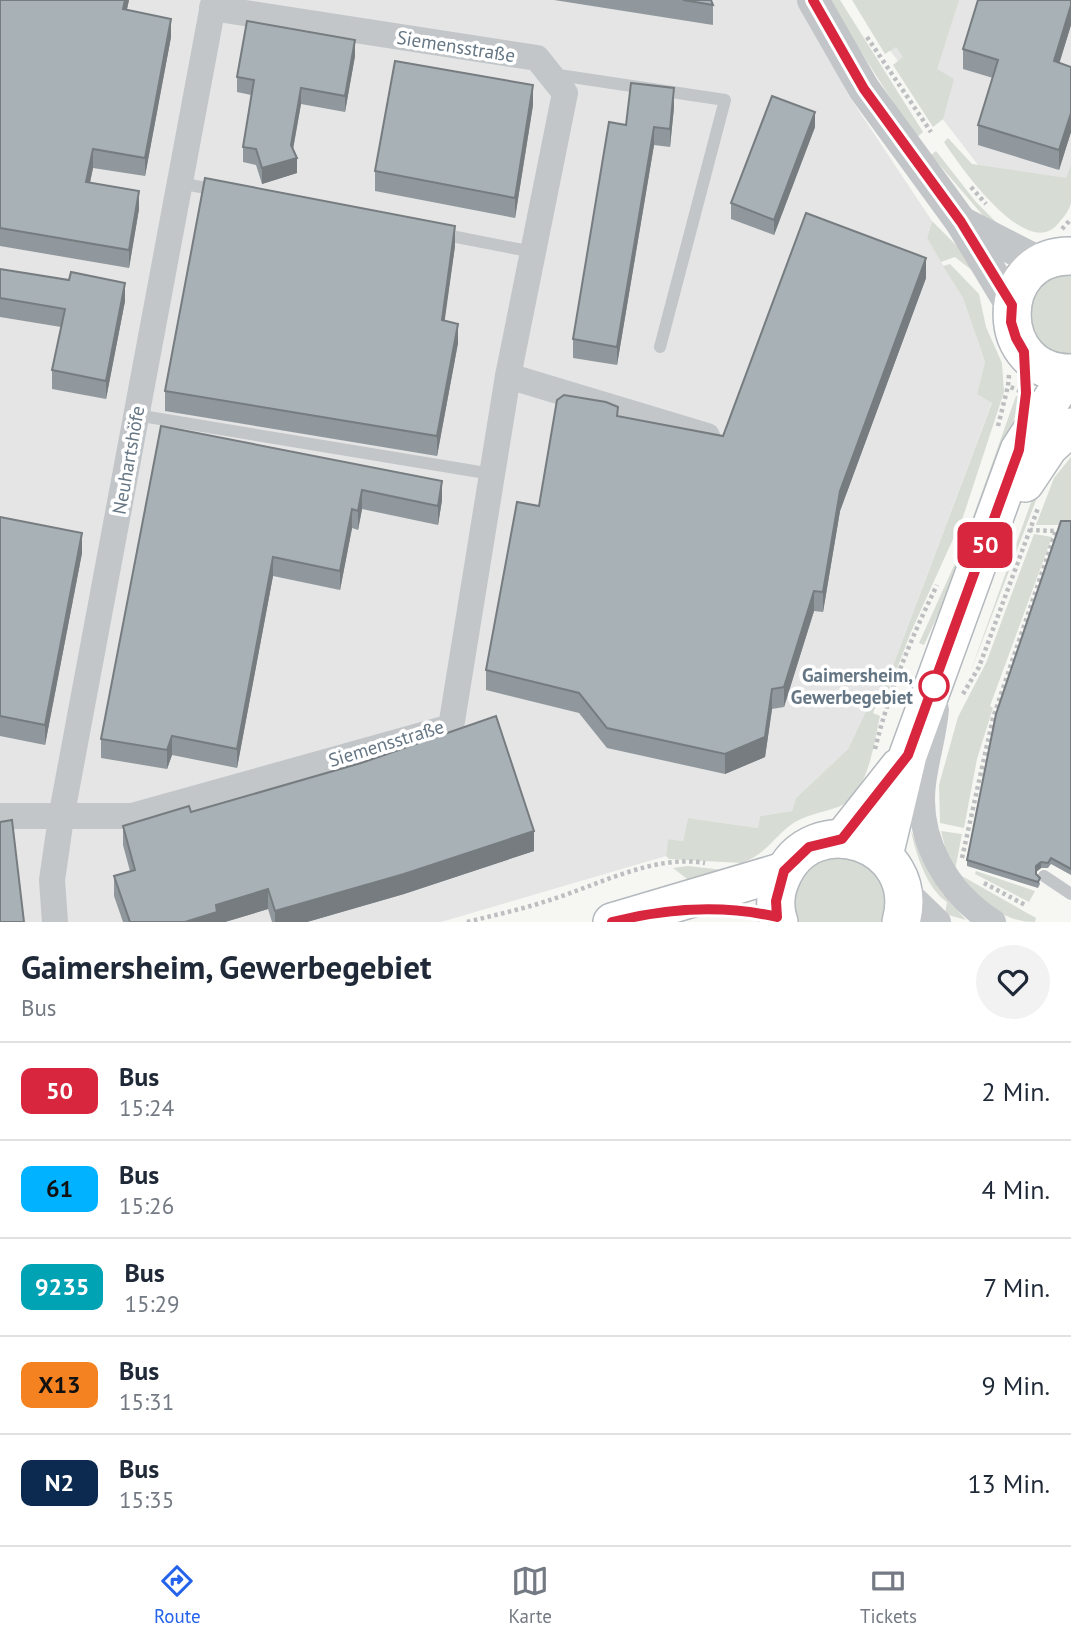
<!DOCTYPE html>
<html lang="de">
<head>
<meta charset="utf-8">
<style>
  :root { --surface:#fff; --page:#f2f2f3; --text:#1f2937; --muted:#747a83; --line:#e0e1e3; --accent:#2563eb }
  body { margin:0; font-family:"PT Sans",sans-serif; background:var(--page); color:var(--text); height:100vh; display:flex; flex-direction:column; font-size:26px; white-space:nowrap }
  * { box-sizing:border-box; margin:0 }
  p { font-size:23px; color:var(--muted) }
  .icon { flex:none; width:38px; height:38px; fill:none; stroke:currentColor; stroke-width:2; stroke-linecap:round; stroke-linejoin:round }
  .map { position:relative; height:922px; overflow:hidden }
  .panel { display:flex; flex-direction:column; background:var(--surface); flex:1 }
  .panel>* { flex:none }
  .badge { padding:0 14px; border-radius:10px; font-size:24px; line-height:46px }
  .map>.badge { position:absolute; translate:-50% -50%; box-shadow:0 0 0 4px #fff }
  .round { display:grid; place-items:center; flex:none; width:74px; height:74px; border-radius:37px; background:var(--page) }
  .headline { display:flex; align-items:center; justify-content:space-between; height:119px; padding:0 21px }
  h1 { font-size:33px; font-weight:700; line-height:52px }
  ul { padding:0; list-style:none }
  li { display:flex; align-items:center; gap:21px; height:98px; padding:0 21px; border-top:2px solid var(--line) }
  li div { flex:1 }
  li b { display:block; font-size:26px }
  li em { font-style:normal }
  li .badge { min-width:77px; font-weight:700; text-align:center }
  .tabs { display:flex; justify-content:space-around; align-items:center; height:98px; border-top:2px solid var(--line); background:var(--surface); font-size:19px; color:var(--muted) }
  .tabs a { display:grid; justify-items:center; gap:4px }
  .tabs .on { color:var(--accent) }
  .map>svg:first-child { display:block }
  .built { fill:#e4e5e4 }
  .green { fill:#d7ddd4 }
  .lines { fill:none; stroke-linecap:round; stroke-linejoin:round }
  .secondary-casing { stroke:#b4b9be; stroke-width:40 }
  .path { stroke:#bcbec0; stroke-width:4.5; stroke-dasharray:3.5 3.5; stroke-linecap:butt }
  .service { stroke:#c2c6c9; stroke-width:12 }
  .minor { stroke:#c2c6c9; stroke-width:26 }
  .tertiary { stroke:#c2c6c9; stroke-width:32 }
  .secondary { stroke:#fff; stroke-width:37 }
  .wall { fill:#90989d }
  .shaded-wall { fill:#767c7f }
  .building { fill:#a8b1b6; stroke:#767c7f; stroke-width:2 }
  .line-casing { stroke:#fff; stroke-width:16 }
  .line { stroke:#d7263d; stroke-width:10 }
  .stop-dot { fill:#fff; stroke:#d7263d; stroke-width:3.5 }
  .labels { text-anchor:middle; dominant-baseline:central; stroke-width:7; stroke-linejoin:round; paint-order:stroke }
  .street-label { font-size:19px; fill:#657684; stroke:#fff }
  .stop-label { font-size:19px; font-weight:bold; fill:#657684; stroke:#fff; text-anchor:end }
</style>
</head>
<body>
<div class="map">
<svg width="1071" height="922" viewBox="0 0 1071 922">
  <rect width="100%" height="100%" fill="#f6f6f3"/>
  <g class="built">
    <path d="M0,0H800L849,96L932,221L927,238L963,298L985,362L977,394L992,402L882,695L875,694L848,749L796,798L792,811L760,816L758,828L688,818L683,841L668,839L666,856L441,922H0Z"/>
    <path d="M862,0H1071V182L1022,222L878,35Z"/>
  </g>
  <g class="green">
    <path d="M828,0H840L923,132L916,138Z"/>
    <path d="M852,0H959L937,69L954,79L943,119L933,127L893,65L903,57L896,47L885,54Z"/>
    <path d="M948,138L972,164L1066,178L1071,165C1071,177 1071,192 1071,203C1069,212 1061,220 1056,226C1024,258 959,165 944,142Z"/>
    <path d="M936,151L976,202L1008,234L992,226L931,155Z"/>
    <path d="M932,221L978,267L974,272L955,257L941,262L927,238Z"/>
    <path d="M950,264L979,294L986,327L1002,363L1004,392L963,517L911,632L885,700L879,698L873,713L880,716C874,743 868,796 838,807C822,813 802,815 788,827C771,841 764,855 742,863L669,859L666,856L668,839L683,841L688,818L758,828L760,816L792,811L796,798L848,749L875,693L882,695L992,403L977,394L985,362L963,298L943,266Z"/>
    <path d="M1071,270V359L1038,348L1025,308L1037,280Z"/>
    <path d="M1016,396L1022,397L968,550L924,645L919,643L962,548Z"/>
    <path d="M1071,457V525H1036L1054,478Z"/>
    <path d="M1039,480L1043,482L970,673Z"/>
    <path d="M1034,534L1052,537L990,706L993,708L977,759L964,828L940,823L939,785L958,717L986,663Z"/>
    <path d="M911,831L942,893L966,920L945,914L947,902C927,889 916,854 911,831Z"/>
    <path d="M941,831L962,834L955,870L946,851Z"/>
    <path d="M830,851L880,866L891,922H794C791,914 793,907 793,899C795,873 810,865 830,851Z"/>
    <path d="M688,866L740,872L695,885L673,868Z"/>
    <path d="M976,871L1035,891L1029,902L975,874Z"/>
    <path d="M962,876L1036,918L1035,922C1002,922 981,901 962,876Z"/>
  </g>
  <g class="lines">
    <defs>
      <g id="secondary">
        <path d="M1071,256C992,255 993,374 1071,373"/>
        <path d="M1025,483L1049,447L1071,427"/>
        <path d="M842,839L899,767"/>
        <path d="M884,856L908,755L1019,450L1068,374"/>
        <path d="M612,922L784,871"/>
        <path d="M779,922C774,908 775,893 781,879C811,805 923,842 901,922"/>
      </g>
    </defs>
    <use href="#secondary" class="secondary-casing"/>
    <g class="path">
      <path d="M867,37L931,132"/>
      <path d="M971,187L986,204"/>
      <path d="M1062,229L1071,219"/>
      <path d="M1009,375L1008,386L1022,392"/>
      <path d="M998,426L1008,386"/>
      <path d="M963,694L979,667L1038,508"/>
      <path d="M875,749C889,692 911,638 937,585"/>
      <path d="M962,858L993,718L1056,531L1030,530"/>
      <path d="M984,883L1027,906"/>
      <path d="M467,922C495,915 523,909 550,900C598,885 655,854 705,863"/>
    </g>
    <g class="service">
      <path d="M552,74L725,100L660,347"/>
      <path d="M179,183L217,190"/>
      <path d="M441,234L533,252"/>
      <path d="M136,415L492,474"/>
      <path d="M1044,876L1071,894"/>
    </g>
    <g class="minor">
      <path d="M508,376L707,436"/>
      <path d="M936,709C934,735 926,758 923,784C916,839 947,893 993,922"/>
      <path d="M0,816H132L451,727L508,376L565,93L537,58L212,8"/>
      <path d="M904,889L938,922"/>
      <path d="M55,922L52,880L61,818L214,0"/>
    </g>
    <g class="tertiary">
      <path d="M813,0L864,89L961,222L1011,305"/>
      <path d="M961,222L1041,263"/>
    </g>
    <use href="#secondary" class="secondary"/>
  </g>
  <g class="wall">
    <path d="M0,0H129L127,9L171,37L145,176L93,168L90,183L139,209L129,268L0,246Z"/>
    <path d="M554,0H711L713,5V25Z"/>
    <path d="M1071,0V25L1059,63L1071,67V132L1059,170L978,145V125L993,78L963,69V49Z"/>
    <path d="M355,56L345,112L301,104L293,150L297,173L262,184L256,165L243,162V147L251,95L237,92V77Z"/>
    <path d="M533,105L515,218L375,191V171Z"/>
    <path d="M674,107L670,147L654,145L617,365L573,358V339L626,125Z"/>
    <path d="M815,127L774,235L731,219V203Z"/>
    <path d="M455,246L444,321L458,343L437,456L165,411V391Z"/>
    <path d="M0,269L125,301L106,399L52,389V370L61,327L0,317Z"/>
    <path d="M926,278L840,511L823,612L814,611L784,707L772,709L765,757L725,774L607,748L579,713L486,690V670L539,506L618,417L723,436Z"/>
    <path d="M161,426L442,500L438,525L362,509L358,530L352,528L340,590L273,576L237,768L172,755L167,769L101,758V739Z"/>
    <path d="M0,517L82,553L45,745L0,736Z"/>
    <path d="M1071,521V875L1051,864L1048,868H1041L1036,872L1040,884L1038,888L967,866V860Z"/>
    <path d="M191,812L534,851L404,894L307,922H272L268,909L225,922H123L114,896V876L130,871L123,845V826Z"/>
  </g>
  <g class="shaded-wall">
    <path d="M125,0H129L123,27V9Z"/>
    <path d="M1071,5V25L1054,81V61Z"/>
    <path d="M171,19V37L145,176V158Z"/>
    <path d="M355,40V56L345,112V96Z"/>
    <path d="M533,85V105L515,218V198Z"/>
    <path d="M301,88V104L291,159L297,158V173L262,184V168L291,145Z"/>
    <path d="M674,88V107L670,147V129Z"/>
    <path d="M815,112V127L774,235V220Z"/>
    <path d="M1071,113V132L1059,170V150Z"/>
    <path d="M654,127V145L617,365V347Z"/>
    <path d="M93,149V168L86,200V182Z"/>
    <path d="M139,191V209L129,268V250Z"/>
    <path d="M455,226V246L442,340V320Z"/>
    <path d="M926,258V278L840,511L823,612V592L840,491Z"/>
    <path d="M125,283V301L106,399V381Z"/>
    <path d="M458,324V343L437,456V436Z"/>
    <path d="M442,481V500L438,525V506Z"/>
    <path d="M362,490V509L358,530V511Z"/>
    <path d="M352,509V528L340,590V571Z"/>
    <path d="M82,533V553L45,745V725Z"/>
    <path d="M273,557V576L237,768V749Z"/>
    <path d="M814,591V611L784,707V687Z"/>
    <path d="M772,689V709L765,757L725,774V754Z"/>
    <path d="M172,736V755L167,769V750Z"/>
    <path d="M534,831V851L404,894L307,922H275V911Z"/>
    <path d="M1041,862V868L1036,872V866Z"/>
    <path d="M268,889V909L225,922H185L216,905Z"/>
  </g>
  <g class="building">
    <path d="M0,0H125L123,9L171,19L145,158L93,149L86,182L139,191L129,250L0,228Z"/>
    <path d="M683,0H711L713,5Z"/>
    <path d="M978,0H1071V5L1054,61L1071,67V113L1059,150L978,125L998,60L963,49Z"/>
    <path d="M247,21L355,40L345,96L301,88L291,145L297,158L262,168L256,149L243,147L254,80L237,77Z"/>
    <path d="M395,61L533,85L515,198L375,171Z"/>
    <path d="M631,83L674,88L670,129L654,127L617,347L573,339L609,122L626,125Z"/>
    <path d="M772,96L815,112L774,220L731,203Z"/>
    <path d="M205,178L455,226L442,320L458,324L437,436L165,391Z"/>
    <path d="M806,213L926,258L840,491L823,592L814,591L784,687L772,689L765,737L725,754L607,728L579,693L486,670L517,502L539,506L557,400L564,395L606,402L618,407L617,416L723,436Z"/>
    <path d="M0,269L69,280L71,272L125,283L106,381L52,370L65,309L0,298Z"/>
    <path d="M161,426L442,481L438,506L362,490L358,511L352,509L340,571L273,557L237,749L172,736L167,750L101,739Z"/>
    <path d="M0,517L82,533L45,725L0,716Z"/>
    <path d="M1061,521H1071V869L1051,858L1048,863L1041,862L1036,866V874L1040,878L1038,882L967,860L996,714Z"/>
    <path d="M496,716L534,831L404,874L275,911L268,889L216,905L217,912L185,922H130L114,876L135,870L123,826L189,806L191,812L361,763Z"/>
    <path d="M12,820L24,922H0V822Z"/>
  </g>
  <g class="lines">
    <defs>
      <path id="line" d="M612,922C667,908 721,904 777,917L776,901L784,871L809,847L842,839L908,755L1019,450L1026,393L1024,352L1016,338L1011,322L1012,305L961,222L864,89L813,0"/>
    </defs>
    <use href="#line" class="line-casing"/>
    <use href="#line" class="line"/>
  </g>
  <circle class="stop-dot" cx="934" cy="686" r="14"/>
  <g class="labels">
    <g class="street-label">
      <text transform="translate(456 46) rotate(9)">Siemensstraße</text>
      <text transform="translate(128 460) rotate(-80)">Neuhartshöfe</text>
      <text transform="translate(386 743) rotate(-17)">Siemensstraße</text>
    </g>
    <g class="stop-label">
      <text x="913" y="675">Gaimersheim,<tspan x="913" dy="22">Gewerbegebiet</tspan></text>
    </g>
  </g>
</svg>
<b class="badge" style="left:985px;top:545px;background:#d7263d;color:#fff">50</b>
</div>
<section class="panel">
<div class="headline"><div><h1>Gaimersheim, Gewerbegebiet</h1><p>Bus</p></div><a class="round"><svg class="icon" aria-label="heart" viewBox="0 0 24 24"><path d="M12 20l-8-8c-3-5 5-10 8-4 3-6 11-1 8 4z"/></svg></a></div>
<ul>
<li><span class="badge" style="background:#d7263d;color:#fff">50</span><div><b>Bus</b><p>15:24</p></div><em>2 Min.</em></li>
<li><span class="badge" style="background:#00b2ff;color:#111">61</span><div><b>Bus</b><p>15:26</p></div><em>4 Min.</em></li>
<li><span class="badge" style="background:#00a3b4;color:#fff">9235</span><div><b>Bus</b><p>15:29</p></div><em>7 Min.</em></li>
<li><span class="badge" style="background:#f58220;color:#111">X13</span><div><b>Bus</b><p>15:31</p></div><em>9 Min.</em></li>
<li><span class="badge" style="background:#0c294f;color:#fff">N2</span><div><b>Bus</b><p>15:35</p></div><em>13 Min.</em></li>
</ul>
</section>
<nav class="tabs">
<a class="on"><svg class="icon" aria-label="directions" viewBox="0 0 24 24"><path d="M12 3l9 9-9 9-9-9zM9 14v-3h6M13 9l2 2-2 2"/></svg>Route</a>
<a><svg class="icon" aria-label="map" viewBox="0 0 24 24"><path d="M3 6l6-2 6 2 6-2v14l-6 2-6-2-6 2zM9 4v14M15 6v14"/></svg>Karte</a>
<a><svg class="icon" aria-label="tickets" viewBox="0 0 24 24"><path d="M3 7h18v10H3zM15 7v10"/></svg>Tickets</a>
</nav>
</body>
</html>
